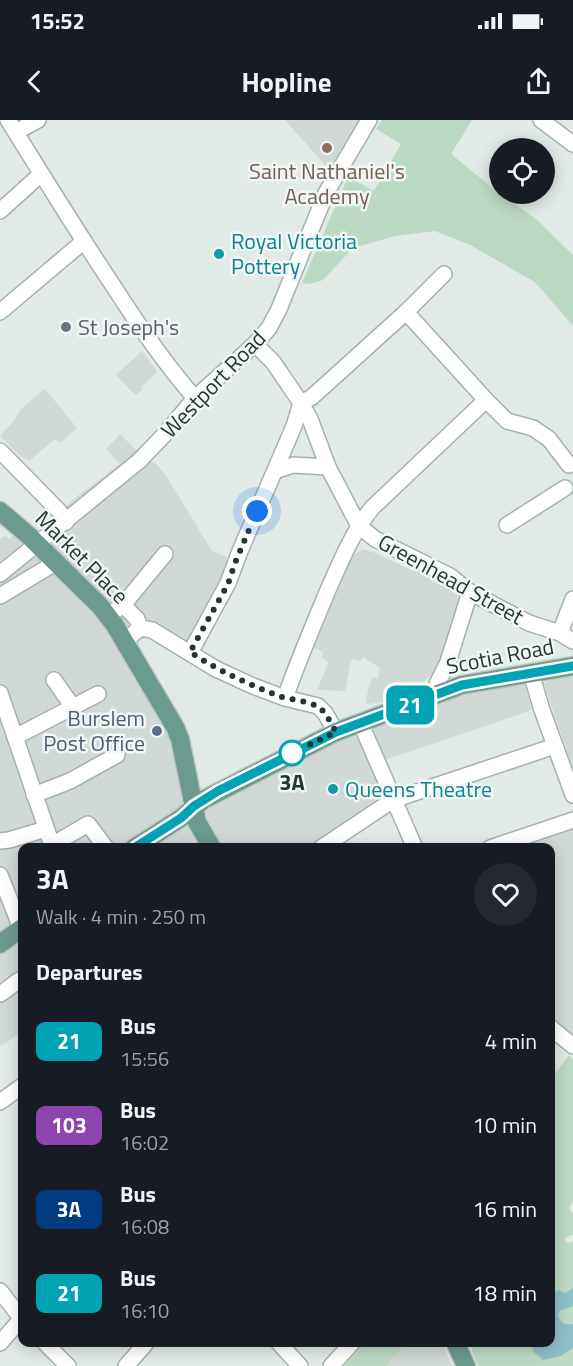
<!DOCTYPE html>
<html lang="en">
<head>
<meta charset="utf-8">
<style>
  :root { --surface:#171b24; --page:#242831; --text:#f1f3f6; --muted:#9ea1a6 }
  body { margin:0; font-family:"Titillium Web",sans-serif; background:var(--page); color:var(--text); height:100vh; display:flex; flex-direction:column; font-size:22px; white-space:nowrap }
  * { box-sizing:border-box; margin:0 }
  p { font-size:20px; color:var(--muted) }
  .icon { flex:none; width:33px; height:33px; fill:none; stroke:currentColor; stroke-width:2; stroke-linecap:round; stroke-linejoin:round }
  .map { position:relative; flex:1; overflow:hidden }
  .sheet { position:absolute; left:18px; top:723px; width:537px; height:504px; display:flex; flex-direction:column; background:var(--surface); border-radius:12px; box-shadow:0 3px 15px #0003 }
  .sheet>* { flex:none }
  .badge { padding:0 12px; border-radius:9px; font-size:21px; line-height:39px }
  .buttons { position:absolute; left:489px; top:18px; display:grid; gap:12px }
  .buttons a { display:grid; place-items:center; width:66px; height:66px; border-radius:50%; background:var(--surface); box-shadow:0 3px 15px #0003; font-size:30px }
  .you { position:absolute; width:30px; height:30px; margin:-15px; border:4px solid #fff; border-radius:50%; background:#1a73e8; box-shadow:0 0 0 9px #1a73e833 }
  .map>.badge { position:absolute; translate:-50% -50%; box-shadow:0 0 0 3px #fff }
  h2 { padding:0 18px; font-size:22px; line-height:54px }
  .round { display:grid; place-items:center; flex:none; width:63px; height:63px; border-radius:32px; background:var(--page) }
  .summary { display:flex; align-items:center; justify-content:space-between; height:102px; padding:0 18px }
  h1 { font-size:28px; font-weight:700; line-height:45px }
  ul { padding:0; list-style:none }
  li { display:flex; align-items:center; gap:18px; height:84px; padding:0 18px }
  li div { flex:1 }
  li b { display:block; font-size:22px }
  li em { font-style:normal }
  li .badge { min-width:66px; font-weight:700; text-align:center }
  .status { display:flex; justify-content:space-between; align-items:center; height:42px; padding:0 30px; background:var(--surface); direction:ltr }
  .status svg { height:16px; fill:currentColor }
  header { display:flex; justify-content:space-between; align-items:center; height:78px; padding:0 18px; background:var(--surface); font-size:27px; font-weight:700 }
  .map>svg:first-child { display:block }
  .built { fill:#d0d9d5 }
  .green { fill:#bcd9c4 }
  .water { fill:#8fbfc9 }
  .lines { fill:none; stroke-linecap:round; stroke-linejoin:round }
  .minor-casing { stroke:#a5b1ad; stroke-width:18 }
  .major-casing { stroke:#c2c7c6; stroke-width:21 }
  .minor { stroke:#fff; stroke-width:15 }
  .major { stroke:#6b9a8f; stroke-width:18 }
  .line-casing { stroke:#fff; stroke-width:14 }
  .line { stroke:#00a3b4; stroke-width:9 }
  .walk { stroke:#243833; stroke-width:6; stroke-dasharray:0 10.8 }
  .education-dot { fill:#8d6e63; stroke:#f1f7f4; stroke-width:2 }
  .culture-dot { fill:#0f9aa8; stroke:#f1f7f4; stroke-width:2 }
  .worship-dot { fill:#6b7280; stroke:#f1f7f4; stroke-width:2 }
  .service-dot { fill:#5c6f8a; stroke:#f1f7f4; stroke-width:2 }
  .stop-dot { fill:#fff; stroke:#00a3b4; stroke-width:3 }
  .labels { text-anchor:middle; dominant-baseline:central; stroke-width:5; stroke-linejoin:round; paint-order:stroke }
  .education-label { font-size:22px; fill:#785e54; stroke:#f1f7f4 }
  .culture-label { font-size:22px; fill:#0d838f; stroke:#f1f7f4; text-anchor:start }
  .worship-label { font-size:22px; fill:#5b616d; stroke:#f1f7f4; text-anchor:start }
  .street-label { font-size:22px; fill:#243833; stroke:#f1f7f4 }
  .service-label { font-size:22px; fill:#4e5e75; stroke:#f1f7f4; text-anchor:end }
  .stop-label { font-size:22px; font-weight:bold; fill:#243833; stroke:#f1f7f4 }
</style>
</head>
<body>
<div class="status"><b>15:52</b><svg viewBox="0 0 49 12"><path d="M0 12V9h3v3zM5 12V6h3v6zM10 12V3h3v9zM15 12V0h3v12zM26 1h20v11H26zM47 4h2v5h-2z"/></svg></div>
<header><svg class="icon" aria-label="back" viewBox="0 0 24 24"><path d="M15 5l-7 7 7 7"/></svg>Hopline<svg class="icon" aria-label="share" viewBox="0 0 24 24"><path d="M12 15V3M7 8l5-5 5 5M5 13v7h14v-7"/></svg></header>
<div class="map">
<svg width="573" height="1246" viewBox="0 0 573 1246">
  <rect width="100%" height="100%" fill="#e1eae6"/>
  <g class="built">
    <path d="M285,0H359L331,52Z"/>
    <path d="M142,231L157,252L141,267L142,269L136,276L116,255Z"/>
    <path d="M45,269L77,308L60,323L55,319L29,341L21,337L0,316L13,302L22,288Z"/>
    <path d="M120,314L135,329L156,344L165,354L212,431L229,438L188,536L149,516L139,521L140,538L199,686L357,607L390,680L333,727L22,728V912L0,926V419L5,416L9,419L16,414H40L71,381L120,344L106,329Z"/>
    <path d="M361,430H369L413,451L416,445L461,471V481L438,550L409,573L389,581L369,584L365,583L372,557L378,558L380,548L363,537L361,541L353,539L350,544L345,571L317,570L329,542L322,538L323,532L313,527L353,436Z"/>
    <path d="M573,556V649L544,564L550,561Z"/>
    <path d="M524,562L532,590L385,640L370,608L449,579Z"/>
    <path d="M573,700V926L551,907L550,728H490Z"/>
    <path d="M405,1222L442,1223L452,1246H386Z"/>
  </g>
  <g class="green">
    <path d="M382,0H472L451,34L500,74L536,99L573,135V206L535,162L470,125L435,111L395,116L353,128L323,160L310,164L302,163L348,57L374,71L401,24L376,9Z"/>
    <path d="M569,935L573,939V1081L569,1089L573,1093V1115L564,1118L567,1123L573,1121V1246H478L471,1229L479,1223L550,1222L551,959Z"/>
    <path d="M365,1223V1222L405,1223L386,1246H344Z"/>
  </g>
  <path class="water" d="M573,1168V1186L561,1190L558,1194C559,1202 565,1206 573,1204V1228L561,1236L543,1240L533,1231L532,1223L550,1222L551,1175L559,1170L565,1173Z"/>
  <g class="lines">
    <defs>
      <g id="minor">
        <path d="M8,0C43,56 77,112 114,167C139,206 164,243 195,278"/>
        <path d="M541,0L573,24"/>
        <path d="M16,12L38,0"/>
        <path d="M0,91L41,54"/>
        <path d="M0,192L84,121"/>
        <path d="M255,224L273,242L301,283L310,299L328,347L359,406L375,419L450,456L470,472L496,486L529,503L560,513L573,521"/>
        <path d="M486,280L507,301L533,308L549,319L569,345"/>
        <path d="M301,283L312,277L406,192L444,154"/>
        <path d="M0,331L59,391L66,402"/>
        <path d="M275,351L293,345L328,347"/>
        <path d="M507,405L565,368"/>
        <path d="M0,454L139,341L164,315L195,278L255,224L269,208L279,189L326,73L369,0"/>
        <path d="M0,476L55,443"/>
        <path d="M123,485L137,499L140,508"/>
        <path d="M108,496L123,485L165,434"/>
        <path d="M560,513L573,479"/>
        <path d="M125,521L140,508L152,510L216,549L253,566L285,578L318,586L325,593L336,612"/>
        <path d="M190,533L228,463L240,431L294,306L301,283"/>
        <path d="M531,553L542,590L573,675"/>
        <path d="M54,560L73,587"/>
        <path d="M0,573L53,728"/>
        <path d="M437,574V564L448,542L470,472"/>
        <path d="M285,578C298,541 313,506 328,470C341,441 352,413 372,388L486,280L406,192"/>
        <path d="M360,602L415,728"/>
        <path d="M15,617L98,574"/>
        <path d="M34,675L70,661L117,635"/>
        <path d="M0,721L9,720L46,709"/>
        <path d="M52,725L88,704L106,728"/>
        <path d="M321,728L393,680L555,626"/>
        <path d="M490,728L573,700"/>
        <path d="M0,755L21,808"/>
        <path d="M0,874C8,870 14,862 22,859"/>
        <path d="M550,907L573,926"/>
        <path d="M0,982L22,966"/>
        <path d="M0,1171L22,1199"/>
        <path d="M44,1222L68,1246"/>
        <path d="M278,1222L300,1246"/>
        <path d="M0,1223L22,1198"/>
        <path d="M126,1246L147,1222"/>
        <path d="M331,1246L353,1222"/>
      </g>
      <g id="major">
        <path d="M0,391L28,415L100,486L114,504L175,607L180,619L197,702L212,728"/>
        <path d="M134,728L181,698L203,680L336,612L462,565L573,546"/>
        <path d="M0,824L22,808"/>
        <path d="M455,1222L466,1246"/>
      </g>
    </defs>
    <use href="#minor" class="minor-casing"/>
    <use href="#major" class="major-casing"/>
    <use href="#minor" class="minor"/>
    <use href="#major" class="major"/>
  </g>
  <g class="lines">
    <defs>
      <path id="line" d="M134,728L181,698L194,686L218,671L336,612L462,565L573,546"/>
    </defs>
    <use href="#line" class="line-casing"/>
    <use href="#line" class="line"/>
    <path class="walk" d="M257,391L235,443L228,464L190,532C219,551 248,564 279,576C291,580 310,581 320,588C327,594 331,604 336,612L286,636L292,633"/>
  </g>
  <circle class="education-dot" cx="327" cy="28" r="6"/>
  <g class="culture-dot">
    <circle cx="219" cy="134" r="6"/>
    <circle cx="333" cy="669" r="6"/>
  </g>
  <circle class="worship-dot" cx="66" cy="207" r="6"/>
  <circle class="service-dot" cx="157" cy="611" r="6"/>
  <circle class="stop-dot" cx="292" cy="633" r="12"/>
  <g class="labels">
    <g class="education-label">
      <text x="327" y="51">Saint Nathaniel's<tspan x="327" dy="25">Academy</tspan></text>
    </g>
    <g class="culture-label">
      <text x="231" y="121">Royal Victoria<tspan x="231" dy="25">Pottery</tspan></text>
      <text x="345" y="669">Queens Theatre</text>
    </g>
    <g class="worship-label">
      <text x="78" y="207">St Joseph's</text>
    </g>
    <g class="street-label">
      <text transform="translate(213 264) rotate(-46)">Westport Road</text>
      <text transform="translate(82 437) rotate(45)">Market Place</text>
      <text transform="translate(451 459) rotate(29)">Greenhead Street</text>
      <text transform="translate(500 536) rotate(-11)">Scotia Road</text>
    </g>
    <g class="service-label">
      <text x="145" y="598">Burslem<tspan x="145" dy="25">Post Office</tspan></text>
    </g>
    <g class="stop-label">
      <text x="292" y="662">3A</text>
    </g>
  </g>
</svg>
<div class="buttons">
<a><svg class="icon" aria-label="locate" viewBox="0 0 24 24"><circle cx="12" cy="12" r="6"/><path d="M12 2v4M12 18v4M2 12h4M18 12h4"/></svg></a>
</div>
<div class="you" style="left:257px;top:391px"></div>
<b class="badge" style="left:410px;top:585px;background:#00a3b4;color:#fff">21</b>
<section class="sheet">
<div class="summary"><div><h1>3A</h1><p>Walk · 4 min · 250 m</p></div><a class="round"><svg class="icon" aria-label="heart" viewBox="0 0 24 24"><path d="M12 20l-8-8c-3-5 5-10 8-4 3-6 11-1 8 4z"/></svg></a></div>
<h2>Departures</h2>
<ul>
<li><span class="badge" style="background:#00a3b4;color:#fff">21</span><div><b>Bus</b><p>15:56</p></div><em>4 min</em></li>
<li><span class="badge" style="background:#8e44ad;color:#fff">103</span><div><b>Bus</b><p>16:02</p></div><em>10 min</em></li>
<li><span class="badge" style="background:#003b80;color:#fff">3A</span><div><b>Bus</b><p>16:08</p></div><em>16 min</em></li>
<li><span class="badge" style="background:#00a3b4;color:#fff">21</span><div><b>Bus</b><p>16:10</p></div><em>18 min</em></li>
</ul>
</section>
</div>
</body>
</html>
